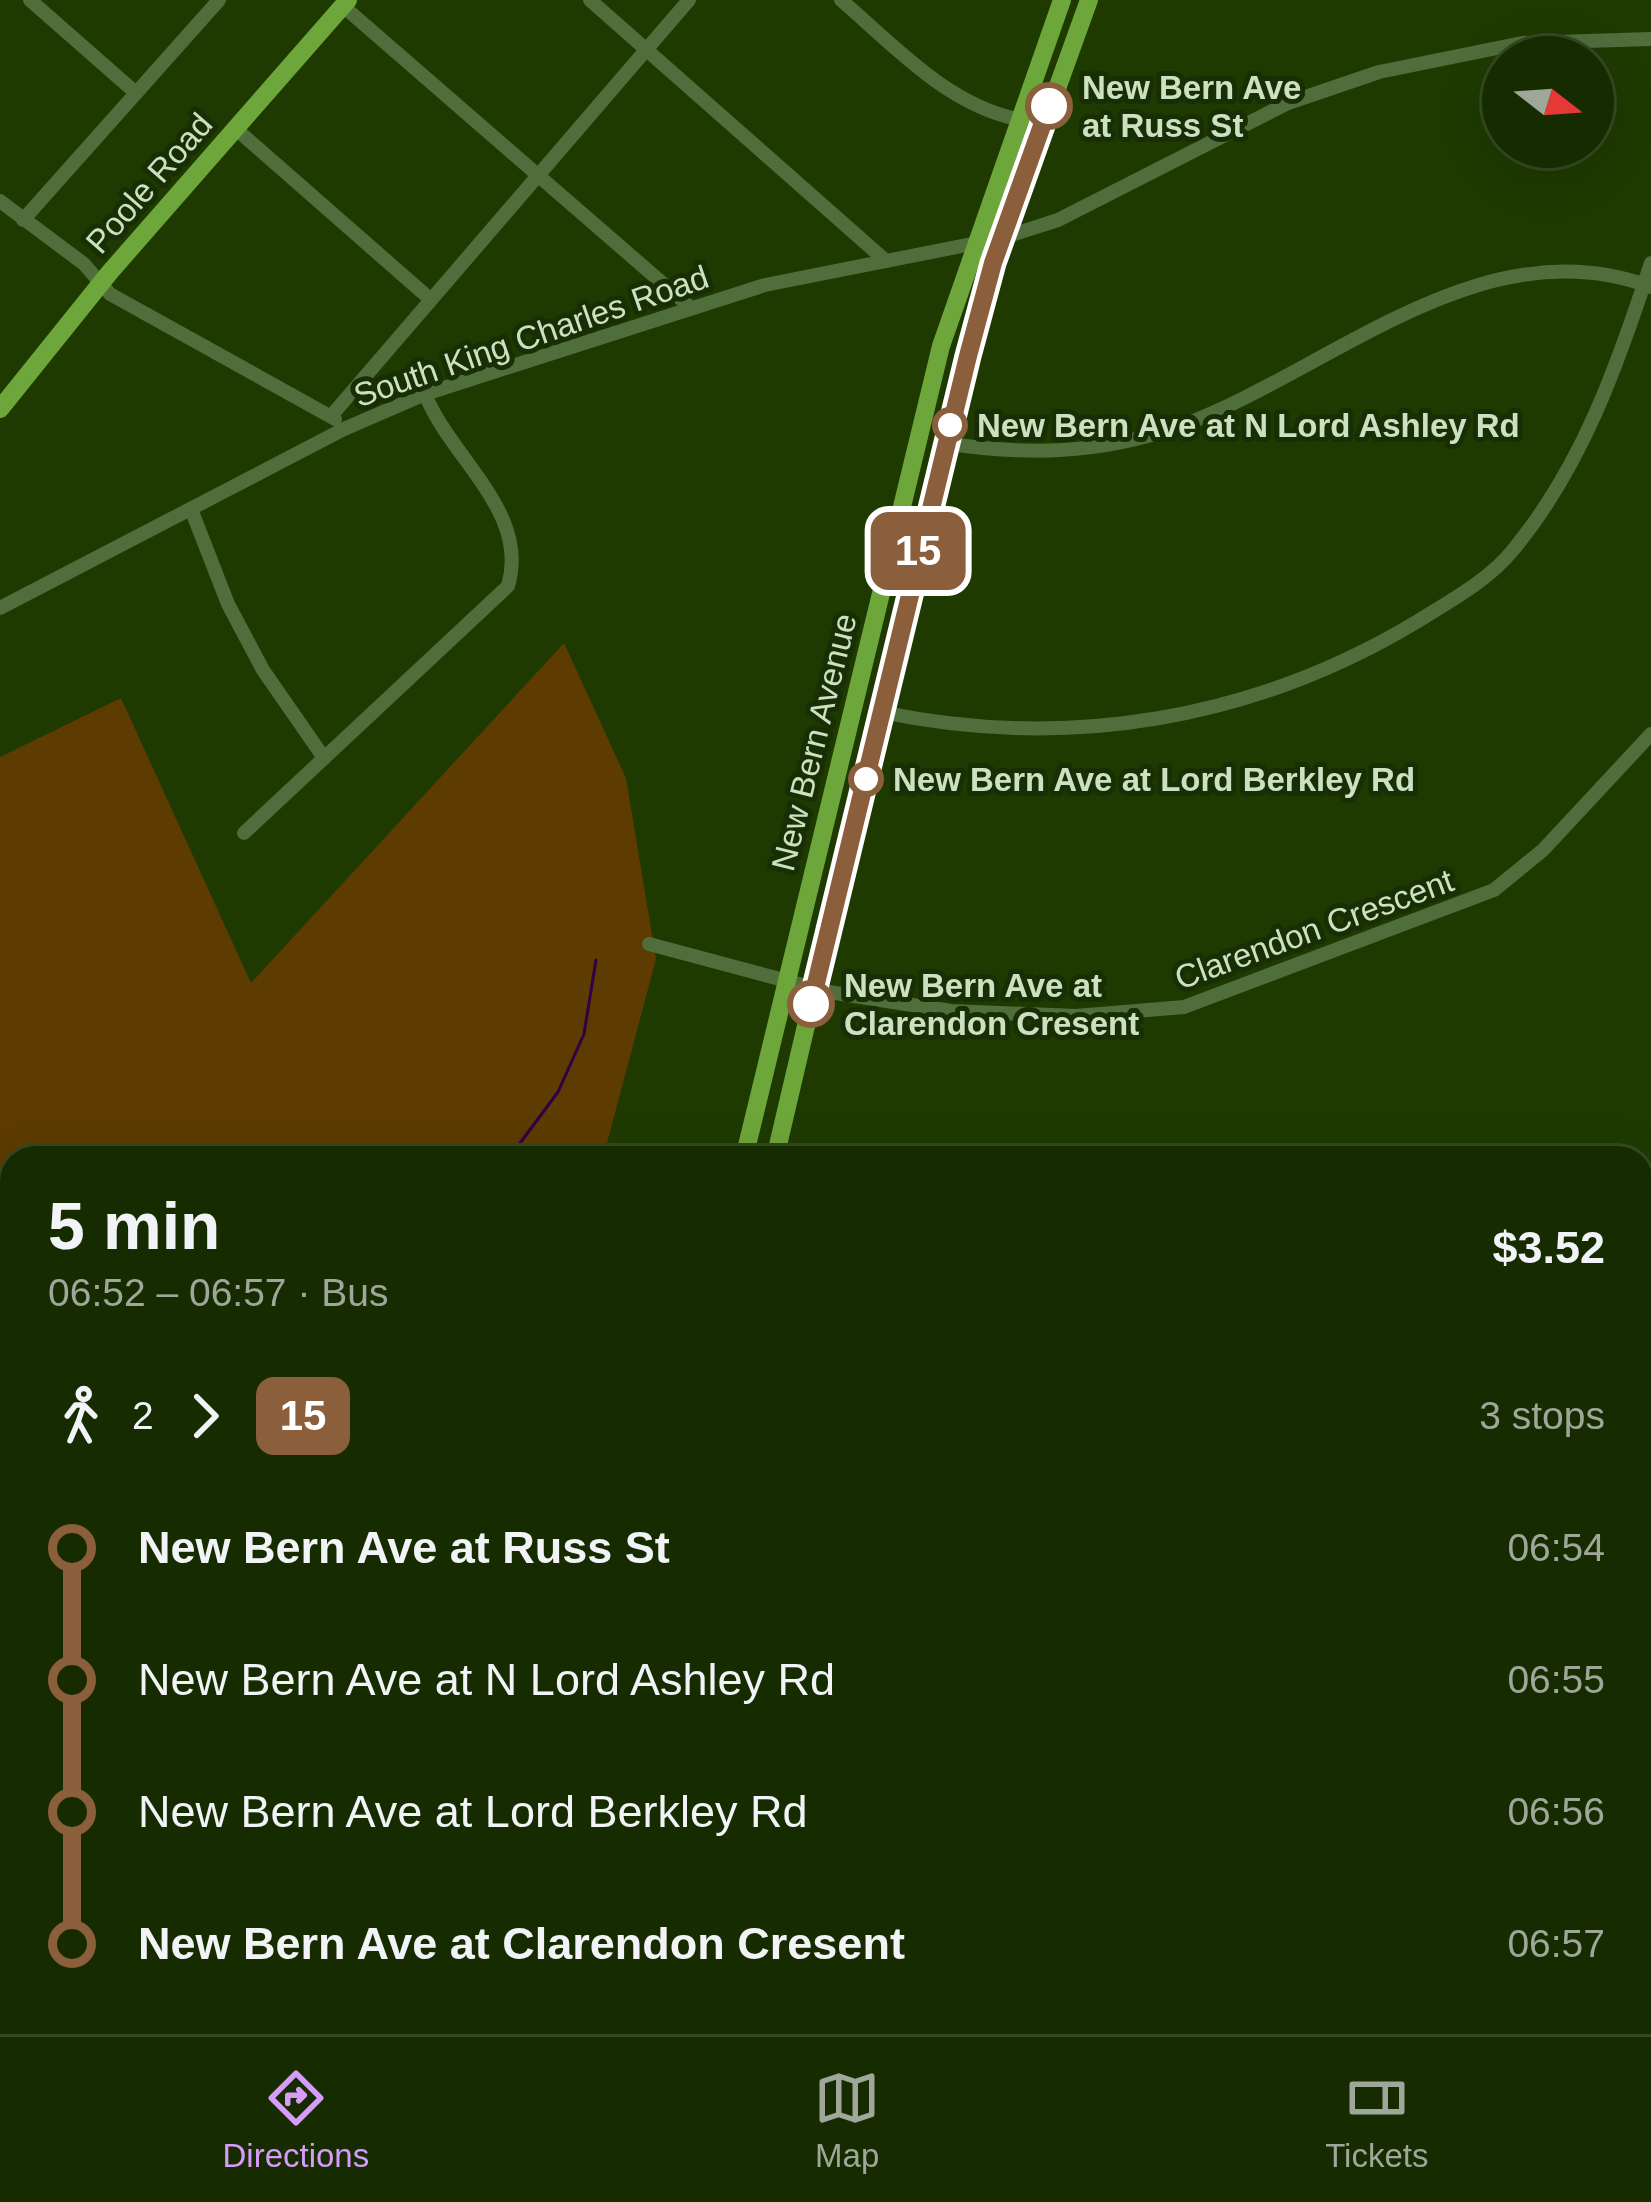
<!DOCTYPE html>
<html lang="en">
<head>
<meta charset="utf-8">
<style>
  :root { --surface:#162c00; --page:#23380f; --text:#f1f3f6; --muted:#9ea799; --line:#354822; --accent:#d79bf9 }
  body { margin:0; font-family:Arial,sans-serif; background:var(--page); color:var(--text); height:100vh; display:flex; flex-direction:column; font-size:45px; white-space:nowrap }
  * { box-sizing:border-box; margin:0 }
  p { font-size:39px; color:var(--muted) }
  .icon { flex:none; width:66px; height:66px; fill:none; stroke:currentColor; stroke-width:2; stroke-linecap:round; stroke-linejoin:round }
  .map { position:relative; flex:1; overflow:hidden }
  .side { position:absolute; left:0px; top:1146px; width:1653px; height:888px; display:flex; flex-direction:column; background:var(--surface); border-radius:36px 36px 0 0; box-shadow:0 12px 48px #0002,0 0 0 3px var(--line) }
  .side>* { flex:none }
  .badge { padding:0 24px; border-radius:18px; font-size:42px; line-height:78px }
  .needle { width:78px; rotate:107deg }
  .tools { position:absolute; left:1482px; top:36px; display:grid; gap:24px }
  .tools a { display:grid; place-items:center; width:132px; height:132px; border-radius:50%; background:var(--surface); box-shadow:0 12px 48px #0002,0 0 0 3px var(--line); font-size:60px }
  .map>.badge { position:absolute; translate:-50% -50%; box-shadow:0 0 0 6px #fff }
  .legs { display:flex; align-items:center; gap:18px; height:132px; padding:0 48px; font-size:39px }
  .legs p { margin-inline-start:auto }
  .head { display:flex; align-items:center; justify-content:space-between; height:204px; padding:0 48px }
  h1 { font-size:66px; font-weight:600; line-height:90px }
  ul { padding:0 48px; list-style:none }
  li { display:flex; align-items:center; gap:42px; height:132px; font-size:45px }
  li i { display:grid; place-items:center; width:18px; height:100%; margin:0 15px; background:currentColor }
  li i::after { content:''; width:30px; height:30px; margin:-15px; border:9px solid; border-radius:50%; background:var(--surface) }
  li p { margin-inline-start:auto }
  li:first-child i { background:linear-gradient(#0000 50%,currentColor 0) }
  li:last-child i { background:linear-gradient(currentColor 50%,#0000 0) }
  .dock { display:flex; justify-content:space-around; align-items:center; height:168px; border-top:3px solid var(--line); background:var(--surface); font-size:33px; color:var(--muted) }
  .dock a { display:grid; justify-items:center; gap:6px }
  .dock .active { color:var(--accent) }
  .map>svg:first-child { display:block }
  .green { fill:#5d3b01 }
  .water { fill:#310045 }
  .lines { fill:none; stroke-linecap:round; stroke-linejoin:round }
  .stream { stroke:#310045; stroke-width:3 }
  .minor { stroke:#506d3c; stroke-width:14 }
  .major { stroke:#6da63a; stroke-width:18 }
  .line-1-casing { stroke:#fff; stroke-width:27 }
  .line-1 { stroke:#8b5e3c; stroke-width:18 }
  .stop-1-dot { fill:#fff; stroke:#8b5e3c; stroke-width:6 }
  .labels { text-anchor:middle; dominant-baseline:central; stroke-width:10; stroke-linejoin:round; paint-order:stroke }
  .stop-label { font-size:33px; font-weight:bold; fill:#cee0c2; stroke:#182e04; text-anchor:start }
  .street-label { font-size:33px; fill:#cee0c2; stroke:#182e04 }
</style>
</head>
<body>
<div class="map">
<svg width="1651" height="2034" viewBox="0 0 1651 2034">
  <rect width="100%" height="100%" fill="#1e3a00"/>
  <g class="green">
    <path d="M564,643L626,778L656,959L603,1158H12V2022H363L350,2034H0V757L121,698L251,983Z"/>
    <path d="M1651,1228V1384H1641V1229Z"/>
  </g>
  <path class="water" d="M1260,2022H1366L1358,2034H1255Z"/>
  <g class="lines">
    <g class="stream">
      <path d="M509,1158L558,1092L584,1034L596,960"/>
      <path d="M1641,1458L1651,1445"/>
      <path d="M874,2022L888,2034"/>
    </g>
    <g class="minor">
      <path d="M30,0L136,93"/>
      <path d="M590,0L886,261"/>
      <path d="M841,0C895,46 946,104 1017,119"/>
      <path d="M343,6L691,308"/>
      <path d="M236,129L430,299"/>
      <path d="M0,201L84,264L110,294L335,419"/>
      <path d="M23,220L219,0"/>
      <path d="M332,415L689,0"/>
      <path d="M945,443C1027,456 1101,454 1180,426C1329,372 1482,223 1651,287"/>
      <path d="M191,509L228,604L263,670L324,758"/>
      <path d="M0,608L344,429L425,394L765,285L1002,238L1058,220L1288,103L1379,72L1522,43L1651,39"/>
      <path d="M881,712C1068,751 1254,720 1418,621C1450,601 1489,580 1513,550C1582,467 1618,364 1651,263"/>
      <path d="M244,833L508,586C530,512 451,459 425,394"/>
      <path d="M649,944L829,992L951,1011L1076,1016L1184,1007L1494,890L1543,850L1651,734"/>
      <path d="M1641,1525L1651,1511"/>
      <path d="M1641,1812L1651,1796"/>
      <path d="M430,2034L438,2022"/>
      <path d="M1548,2034L1550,2022"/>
    </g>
    <g class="major">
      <path d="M0,409L110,272L348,0"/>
      <path d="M744,1158L941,346L1062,0"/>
      <path d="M775,1158L924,523L987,283L1089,0"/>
      <path d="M688,2022L691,2034"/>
      <path d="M718,2022L721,2034"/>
    </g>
  </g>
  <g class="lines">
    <defs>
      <path id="line-1" d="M811,1004L968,356L993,263L1049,106"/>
    </defs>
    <use href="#line-1" class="line-1-casing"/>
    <use href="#line-1" class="line-1"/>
  </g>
  <g class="stop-1-dot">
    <circle cx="1049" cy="106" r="21"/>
    <circle cx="950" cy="425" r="15"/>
    <circle cx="866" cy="779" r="15"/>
    <circle cx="811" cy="1004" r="21"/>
  </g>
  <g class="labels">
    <g class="stop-label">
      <text x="1082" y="87">New Bern Ave<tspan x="1082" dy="38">at Russ St</tspan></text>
      <text x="977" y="425">New Bern Ave at N Lord Ashley Rd</text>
      <text x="893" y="779">New Bern Ave at Lord Berkley Rd</text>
      <text x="844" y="985">New Bern Ave at<tspan x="844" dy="38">Clarendon Cresent</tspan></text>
    </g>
    <g class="street-label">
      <text transform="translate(149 183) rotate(-49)">Poole Road</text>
      <text transform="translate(531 336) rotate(-19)">South King Charles Road</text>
      <text transform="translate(814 742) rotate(-76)">New Bern Avenue</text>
      <text transform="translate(1314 929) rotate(-20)">Clarendon Crescent</text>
    </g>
  </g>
</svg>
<div class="tools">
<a><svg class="needle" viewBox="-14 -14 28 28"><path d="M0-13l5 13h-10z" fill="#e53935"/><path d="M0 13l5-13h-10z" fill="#9ea799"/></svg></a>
</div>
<b class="badge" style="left:918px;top:551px;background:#8b5e3c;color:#fff">15</b>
<section class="side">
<div class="head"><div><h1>5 min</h1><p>06:52 – 06:57 · Bus</p></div><b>$3.52</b></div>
<div class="legs"><svg class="icon" aria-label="walk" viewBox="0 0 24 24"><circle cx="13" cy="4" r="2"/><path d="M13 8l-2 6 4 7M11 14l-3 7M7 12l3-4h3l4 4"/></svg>2<svg class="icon" aria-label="forward" viewBox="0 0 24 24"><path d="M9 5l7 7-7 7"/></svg><b class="badge" style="background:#8b5e3c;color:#fff">15</b><p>3 stops</p></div>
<ul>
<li><i style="color:#8b5e3c"></i><b>New Bern Ave at Russ St</b><p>06:54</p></li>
<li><i style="color:#8b5e3c"></i><span>New Bern Ave at N Lord Ashley Rd</span><p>06:55</p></li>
<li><i style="color:#8b5e3c"></i><span>New Bern Ave at Lord Berkley Rd</span><p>06:56</p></li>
<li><i style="color:#8b5e3c"></i><b>New Bern Ave at Clarendon Cresent</b><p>06:57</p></li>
</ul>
</section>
</div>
<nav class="dock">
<a class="active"><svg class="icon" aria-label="directions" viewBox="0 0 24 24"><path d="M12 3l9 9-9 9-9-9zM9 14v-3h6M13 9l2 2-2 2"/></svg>Directions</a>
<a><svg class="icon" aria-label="map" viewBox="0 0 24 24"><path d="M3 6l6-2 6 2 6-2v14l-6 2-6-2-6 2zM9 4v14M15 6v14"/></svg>Map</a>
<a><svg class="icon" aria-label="tickets" viewBox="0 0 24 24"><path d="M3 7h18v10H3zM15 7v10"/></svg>Tickets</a>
</nav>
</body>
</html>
